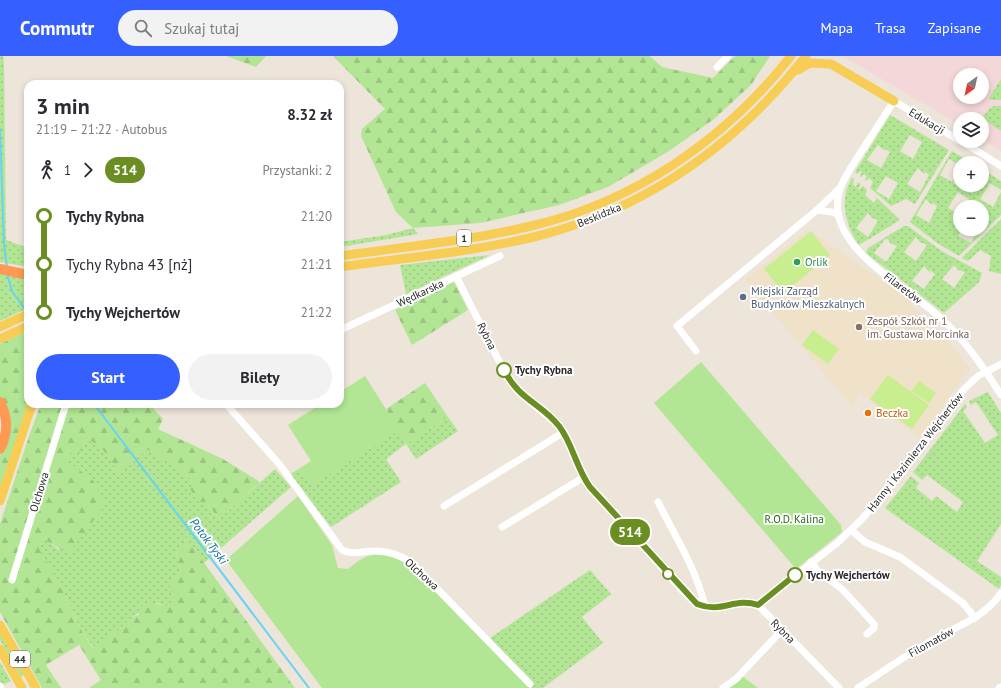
<!DOCTYPE html>
<html lang="pl">
<head>
<meta charset="utf-8">
<style>
  :root { --surface:#fff; --page:#f2f2f3; --text:#2b2b33; --muted:#7c7c81; --accent:#3560ff }
  body { margin:0; font-family:"PT Sans",sans-serif; background:var(--page); color:var(--text); height:100vh; display:flex; flex-direction:column; font-size:15px; white-space:nowrap }
  * { box-sizing:border-box; margin:0 }
  p { font-size:13px; color:var(--muted) }
  .icon { flex:none; width:22px; height:22px; fill:none; stroke:currentColor; stroke-width:2; stroke-linecap:round; stroke-linejoin:round }
  .map { position:relative; flex:1; overflow:hidden }
  .sheet { position:absolute; left:24px; top:24px; width:320px; height:328px; display:flex; flex-direction:column; background:var(--surface); border-radius:12px; box-shadow:0 2px 6px #0003 }
  .sheet>* { flex:none }
  .badge { padding:0 8px; border-radius:13px; font-size:14px; line-height:26px }
  .needle { width:26px; rotate:213deg }
  .controls { position:absolute; left:953px; top:12px; display:grid; gap:8px }
  .controls a { display:grid; place-items:center; width:36px; height:36px; border-radius:50%; background:var(--surface); box-shadow:0 2px 6px #0003; font-size:20px }
  .map>.badge { position:absolute; translate:-50% -50%; box-shadow:0 0 0 2px #fff }
  .legs { display:flex; align-items:center; gap:6px; height:44px; padding:0 12px; font-size:13px }
  .legs p { margin-inline-start:auto }
  .overview { display:flex; align-items:center; justify-content:space-between; height:68px; padding:0 12px }
  h1 { font-size:22px; font-weight:700; line-height:30px }
  .action { display:flex; gap:8px; margin-top:auto; padding:8px 12px }
  .action a { flex:1; height:46px; border-radius:24px; background:var(--accent); color:#fff; font-size:16px; font-weight:700; line-height:46px; text-align:center }
  .action a+a { background:var(--page); color:var(--text) }
  ul { padding:0 12px; list-style:none }
  li { display:flex; align-items:center; gap:14px; height:48px; font-size:15px }
  li i { display:grid; place-items:center; width:6px; height:100%; margin:0 5px; background:currentColor }
  li i::after { content:''; width:10px; height:10px; margin:-5px; border:3px solid; border-radius:50%; background:var(--surface) }
  li p { margin-inline-start:auto }
  li:first-child i { background:linear-gradient(#0000 50%,currentColor 0) }
  li:last-child i { background:linear-gradient(currentColor 50%,#0000 0) }
  header { display:flex; align-items:center; gap:24px; box-sizing:border-box; height:56px; padding:0 20px; background:var(--accent); color:#fff }
  header strong { font-size:19px }
  nav { display:flex; gap:22px; margin-inline-start:auto; font-size:14px }
  .search { width:280px; height:36px; background:var(--page); display:flex; align-items:center; gap:10px; box-sizing:border-box; padding:0 14px; border-radius:22px; color:var(--muted); font-size:15px }
  .map>svg:first-child { display:block }
  .education { fill:#efe2c9 }
  .medical { fill:#f4d7d9; fill-rule:evenodd }
  .grass { fill:url(#grass-dots); fill-rule:evenodd }
  .forest { fill:url(#forest-firs) }
  .garden { fill:#b2e694 }
  .pitch { fill:#c8ee8f }
  .lines { fill:none; stroke-linecap:round; stroke-linejoin:round }
  .stream { stroke:#68d3f4; stroke-width:2 }
  .minor { stroke:#fff; stroke-width:7 }
  .major { stroke:#f7cd55; stroke-width:9 }
  .highway { stroke:#ff9953; stroke-width:10 }
  .line-1-casing { stroke:#fff; stroke-width:9 }
  .line-1 { stroke:#6b8e23; stroke-width:6 }
  .leisure-dot { fill:#2e9e5b; stroke:#fff; stroke-width:1.5 }
  .service-dot { fill:#5c6f8a; stroke:#fff; stroke-width:1.5 }
  .education-dot { fill:#8d6e63; stroke:#fff; stroke-width:1.5 }
  .stop-1-dot { fill:#fff; stroke:#6b8e23; stroke-width:2 }
  .food-dot { fill:#e8710a; stroke:#fff; stroke-width:1.5 }
  .labels { text-anchor:middle; dominant-baseline:central; stroke-width:4; stroke-linejoin:round; paint-order:stroke }
  .shield { fill:#fff; stroke:#696969; stroke-width:1 }
  .shield-label { font-size:10px; font-weight:bold; fill:#292929 }
  .street-label { font-size:11px; fill:#292929; stroke:#fff }
  .leisure-label { font-size:11px; fill:#27864d; stroke:#fff; text-anchor:start }
  .service-label { font-size:11px; fill:#4e5e75; stroke:#fff; text-anchor:start }
  .education-label { font-size:11px; fill:#785e54; stroke:#fff; text-anchor:start }
  .stop-label { font-size:11px; font-weight:bold; fill:#292929; stroke:#fff; text-anchor:start }
  .food-label { font-size:11px; fill:#c56008; stroke:#fff; text-anchor:start }
  .park-label { font-size:11px; fill:#2a6a16; stroke:#fff }
  .water-label { font-size:12px; font-style:italic; fill:#0770a0; stroke:#fff }
</style>
</head>
<body>
<header>
<strong>Commutr</strong>
<div class="search"><svg class="icon" aria-label="search" viewBox="0 0 24 24"><circle cx="10" cy="10" r="6"/><path d="M15 15l6 6"/></svg>Szukaj tutaj</div>
<nav><a>Mapa</a><a>Trasa</a><a>Zapisane</a></nav>
</header>
<div class="map">
<svg width="1001" height="632" viewBox="0 0 1001 632">
  <defs>
    <pattern id="grass-dots" width="8" height="8" patternUnits="userSpaceOnUse"><rect width="8" height="8" fill="#b2e694"/><path d="M2 2h.1M6 6h.1" fill="none" stroke="#99c580" stroke-width="1.8" stroke-linecap="round"/></pattern>
    <pattern id="forest-firs" width="22" height="20" patternUnits="userSpaceOnUse"><rect width="22" height="20" fill="#b2e694"/><path d="M5 1l3.5 6h-7zM16 11l3.5 6h-7z" fill="#99c580"/></pattern>
  </defs>
  <rect width="100%" height="100%" fill="#ede4da"/>
  <path class="education" d="M806,175H811L910,244L912,250L953,291L970,312L919,382L860,338L851,349L745,224Z"/>
  <path class="medical" d="M843,0H1001V95L982,83V63H960V69ZM960,19H982V41H960Z"/>
  <g class="grass">
    <path d="M0,0H3L4,9L6,184L28,192V211L0,206Z"/>
    <path d="M1001,23V44H990L989,42Z"/>
    <path d="M994,50H1001V75L982,62L989,53Z"/>
    <path d="M890,59L949,94L915,148L906,143L891,150L870,132L873,126L869,122L866,125L865,124L867,121L864,118L861,121L860,120L862,116L861,115L857,118L855,116ZM910,79L922,86L913,103L900,95ZM878,89L884,94L885,93L890,96L881,112L867,104ZM918,112L924,118L925,116L929,119L920,136L907,128ZM886,120L898,127L889,143L876,135Z"/>
    <path d="M952,95L972,107H960V109L949,103L940,119L952,126L960,113V123L957,121L953,127L972,138L975,132L977,133L980,129H982V113L1001,125V134L990,127L980,143L993,151L1001,136V159L959,200L937,187L910,166ZM958,136L969,143L965,151H982V173H979L971,187L958,180L962,173H960V159L948,152ZM926,143L932,149L933,147L937,150L929,167L916,159Z"/>
    <path d="M852,122H854L853,128L856,131L858,126L861,129L858,132L859,134L863,130L867,134L865,139L874,147L877,142L900,164L859,189C845,168 839,144 852,122ZM868,157L873,163L874,162L878,165L868,181L856,172Z"/>
    <path d="M1001,163V218L989,215L991,200L980,194L968,205L962,202Z"/>
    <path d="M904,170H908L940,194L982,217L979,226L944,257L866,197L868,192ZM916,181L920,186L927,189L916,205L904,196ZM886,182L890,186V187L897,190L886,206L874,197ZM954,209L958,214L965,216L954,232L942,223ZM924,210L929,216L930,214L935,218L924,233L912,225Z"/>
    <path d="M413,172L418,178L340,191V186L386,179Z"/>
    <path d="M490,199L406,238L400,209Z"/>
    <path d="M0,215L28,221V252L0,265Z"/>
    <path d="M988,336L1001,357V468L977,505L1001,521V529L999,533L885,452L911,420L919,427L916,432L932,445L936,440L957,456L963,446L927,419L922,424L913,416L965,348L967,352L963,355L985,387L998,379L976,346L971,349L969,345Z"/>
    <path d="M448,361L458,375L416,403L406,388L386,403L401,426L331,471L290,418L300,412L312,429L399,374L406,388Z"/>
    <path d="M87,383C104,390 110,403 120,418L147,393L160,402L172,407L182,418L190,421L192,428L219,463L275,413L291,431L204,507L186,482L176,495L181,515L170,528L174,542L168,551L158,547L132,561L119,574L93,591L81,574L62,533L38,492L40,483L47,484L59,494L79,415L68,406L70,397L83,390Z"/>
    <path d="M590,514L611,538L582,561L603,587L543,632H532L484,584L490,582Z"/>
    <path d="M0,577L24,619L21,621L0,584Z"/>
    <path d="M0,606L11,625L2,629L0,627Z"/>
  </g>
  <g class="forest">
    <path d="M226,0H266L256,11Z"/>
    <path d="M333,0H650L662,11L713,22L735,0H770L751,29L714,63L669,95L608,131L559,149L480,167L413,172L396,156L361,80L362,73L385,53Z"/>
    <path d="M454,226L468,254L412,289L395,254Z"/>
    <path d="M28,275V348L0,438V399L4,394V345L0,341V288Z"/>
    <path d="M425,327L448,361L406,388L386,353Z"/>
    <path d="M41,348H149L163,363L158,373L223,403L260,426L219,463L206,446H199L190,433L192,428L190,421L182,418L172,407L160,402L147,393L120,418C110,403 104,390 87,383L79,397H70L68,406L93,424L101,439L104,451L70,495C54,493 53,485 40,483L39,492L62,533L81,574L92,591L119,574L132,561L139,559L140,551C149,546 158,547 168,551L174,542L170,528L181,515L176,495L186,482L295,632H89L101,624L79,589L46,609L61,632H42L0,556V468L29,380Z"/>
  </g>
  <g class="garden">
    <path d="M701,306L841,469L842,476L796,513L654,347Z"/>
    <path d="M365,320L399,374L312,429L300,412L311,405L288,369L321,348H340V336Z"/>
    <path d="M298,440L332,489L338,512L348,513C363,501 369,496 389,500C415,506 443,542 461,561C485,584 509,608 532,632H322L226,504Z"/>
    <path d="M742,620L758,632H727Z"/>
  </g>
  <g class="pitch">
    <path d="M811,175L830,199L784,237L764,213Z"/>
    <path d="M813,274L839,293L828,308L802,289Z"/>
    <path d="M888,319L929,349L912,373L870,343Z"/>
    <path d="M919,325L936,337L929,347L911,335Z"/>
  </g>
  <g class="lines">
    <g class="stream">
      <path d="M0,73L4,189L7,212"/>
      <path d="M7,218L12,235L27,256"/>
      <path d="M94,348L309,632"/>
    </g>
    <g class="minor">
      <path d="M717,11L728,0"/>
      <path d="M960,85L894,45C883,62 872,79 861,96C854,107 846,118 841,130C818,190 910,231 944,265C967,287 984,312 1001,339"/>
      <path d="M961,85L1001,110"/>
      <path d="M817,154L832,156L839,159"/>
      <path d="M456,220L506,319L521,338L559,370L590,431L686,539C717,567 727,539 758,549L839,632"/>
      <path d="M340,274L500,200"/>
      <path d="M696,295L677,270L817,154L841,131"/>
      <path d="M226,348L280,409L342,494C354,500 365,494 377,495C389,495 401,500 411,506L530,628"/>
      <path d="M658,446C675,480 697,514 705,551"/>
      <path d="M444,450L564,376"/>
      <path d="M502,471L584,421"/>
      <path d="M851,474L865,486L900,501L963,547L975,562"/>
      <path d="M811,506L818,515L842,533L874,568V572L867,578"/>
      <path d="M12,524L66,348"/>
      <path d="M758,549L837,487L861,464L897,422L964,333L978,320L1001,308"/>
      <path d="M0,630L1,632"/>
      <path d="M723,632L736,623L782,574"/>
      <path d="M858,632C882,616 906,599 931,585C958,569 983,563 1001,537"/>
      <path d="M999,632L1001,631"/>
    </g>
    <g class="major">
      <path d="M798,14L810,7L831,8L894,45"/>
      <path d="M340,200C403,191 468,185 531,170C635,146 726,83 791,0"/>
      <path d="M340,211C404,202 471,196 534,181C647,153 735,90 806,0"/>
      <path d="M0,271L28,258"/>
      <path d="M0,283L28,270"/>
      <path d="M0,445L32,348"/>
      <path d="M0,569L36,632"/>
      <path d="M0,593L22,632"/>
    </g>
    <g class="highway">
      <path d="M0,213L28,219"/>
      <path d="M0,346C8,361 8,378 0,393"/>
    </g>
  </g>
  <g class="lines">
    <defs>
      <path id="line-1" d="M504,314C519,344 541,347 559,370C573,388 576,412 590,431L697,548C722,558 734,541 758,549L795,519"/>
    </defs>
    <use href="#line-1" class="line-1-casing"/>
    <use href="#line-1" class="line-1"/>
  </g>
  <circle class="leisure-dot" cx="797" cy="206" r="4"/>
  <circle class="service-dot" cx="743" cy="241" r="4"/>
  <circle class="education-dot" cx="859" cy="271" r="4"/>
  <g class="stop-1-dot">
    <circle cx="504" cy="314" r="7"/>
    <circle cx="668" cy="518" r="5"/>
    <circle cx="795" cy="519" r="7"/>
  </g>
  <circle class="food-dot" cx="868" cy="357" r="4"/>
  <g class="labels">
    <g class="shield">
      <rect x="457" y="174" width="14" height="16" rx="3"/>
      <rect x="10" y="595" width="20" height="16" rx="3"/>
    </g>
    <g class="shield-label">
      <text x="464" y="182">1</text>
      <text x="20" y="603">44</text>
    </g>
    <g class="street-label">
      <text transform="translate(927 65) rotate(31)">Edukacji</text>
      <text transform="translate(599 159) rotate(-22)">Beskidzka</text>
      <text transform="translate(903 232) rotate(37)">Filaretów</text>
      <text transform="translate(420 237) rotate(-25)">Wędkarska</text>
      <text transform="translate(487 280) rotate(63)">Rybna</text>
      <text transform="translate(915 396) rotate(-52)">Hanny i Kazimierza Wejchertów</text>
      <text transform="translate(39 436) rotate(-73)">Olchowa</text>
      <text transform="translate(422 518) rotate(42)">Olchowa</text>
      <text transform="translate(783 575) rotate(45)">Rybna</text>
      <text transform="translate(931 586) rotate(-29)">Filomatów</text>
    </g>
    <g class="leisure-label">
      <text x="805" y="206">Orlik</text>
    </g>
    <g class="service-label">
      <text x="751" y="235">Miejski Zarząd<tspan x="751" dy="13">Budynków Mieszkalnych</tspan></text>
    </g>
    <g class="education-label">
      <text x="867" y="265">Zespół Szkół nr 1<tspan x="867" dy="13">im. Gustawa Morcinka</tspan></text>
    </g>
    <g class="stop-label">
      <text x="515" y="314">Tychy Rybna</text>
      <text x="806" y="519">Tychy Wejchertów</text>
    </g>
    <g class="food-label">
      <text x="876" y="357">Beczka</text>
    </g>
    <g class="park-label">
      <text x="794" y="463">R.O.D. Kalina</text>
    </g>
    <g class="water-label">
      <text transform="translate(209 485) rotate(53)">Potok Tyski</text>
    </g>
  </g>
</svg>
<div class="controls">
<a><svg class="needle" viewBox="-14 -14 28 28"><path d="M0-13l5 13h-10z" fill="#e53935"/><path d="M0 13l5-13h-10z" fill="#7c7c81"/></svg></a>
<a><svg class="icon" aria-label="layers" viewBox="0 0 24 24"><path d="M12 4l9 5-9 5-9-5zM3 14l9 5 9-5"/></svg></a>
<a>+</a>
<a>−</a>
</div>
<b class="badge" style="left:630px;top:476px;background:#6b8e23;color:#fff">514</b>
<section class="sheet">
<div class="overview"><div><h1>3 min</h1><p>21:19 – 21:22 · Autobus</p></div><b>8.32 zł</b></div>
<div class="legs"><svg class="icon" aria-label="walk" viewBox="0 0 24 24"><circle cx="13" cy="4" r="2"/><path d="M13 8l-2 6 4 7M11 14l-3 7M7 12l3-4h3l4 4"/></svg>1<svg class="icon" aria-label="forward" viewBox="0 0 24 24"><path d="M9 5l7 7-7 7"/></svg><b class="badge" style="background:#6b8e23;color:#fff">514</b><p>Przystanki: 2</p></div>
<ul>
<li><i style="color:#6b8e23"></i><b>Tychy Rybna</b><p>21:20</p></li>
<li><i style="color:#6b8e23"></i><span>Tychy Rybna 43 [nż]</span><p>21:21</p></li>
<li><i style="color:#6b8e23"></i><b>Tychy Wejchertów</b><p>21:22</p></li>
</ul>
<div class="action"><a>Start</a><a>Bilety</a></div>
</section>
</div>
</body>
</html>
